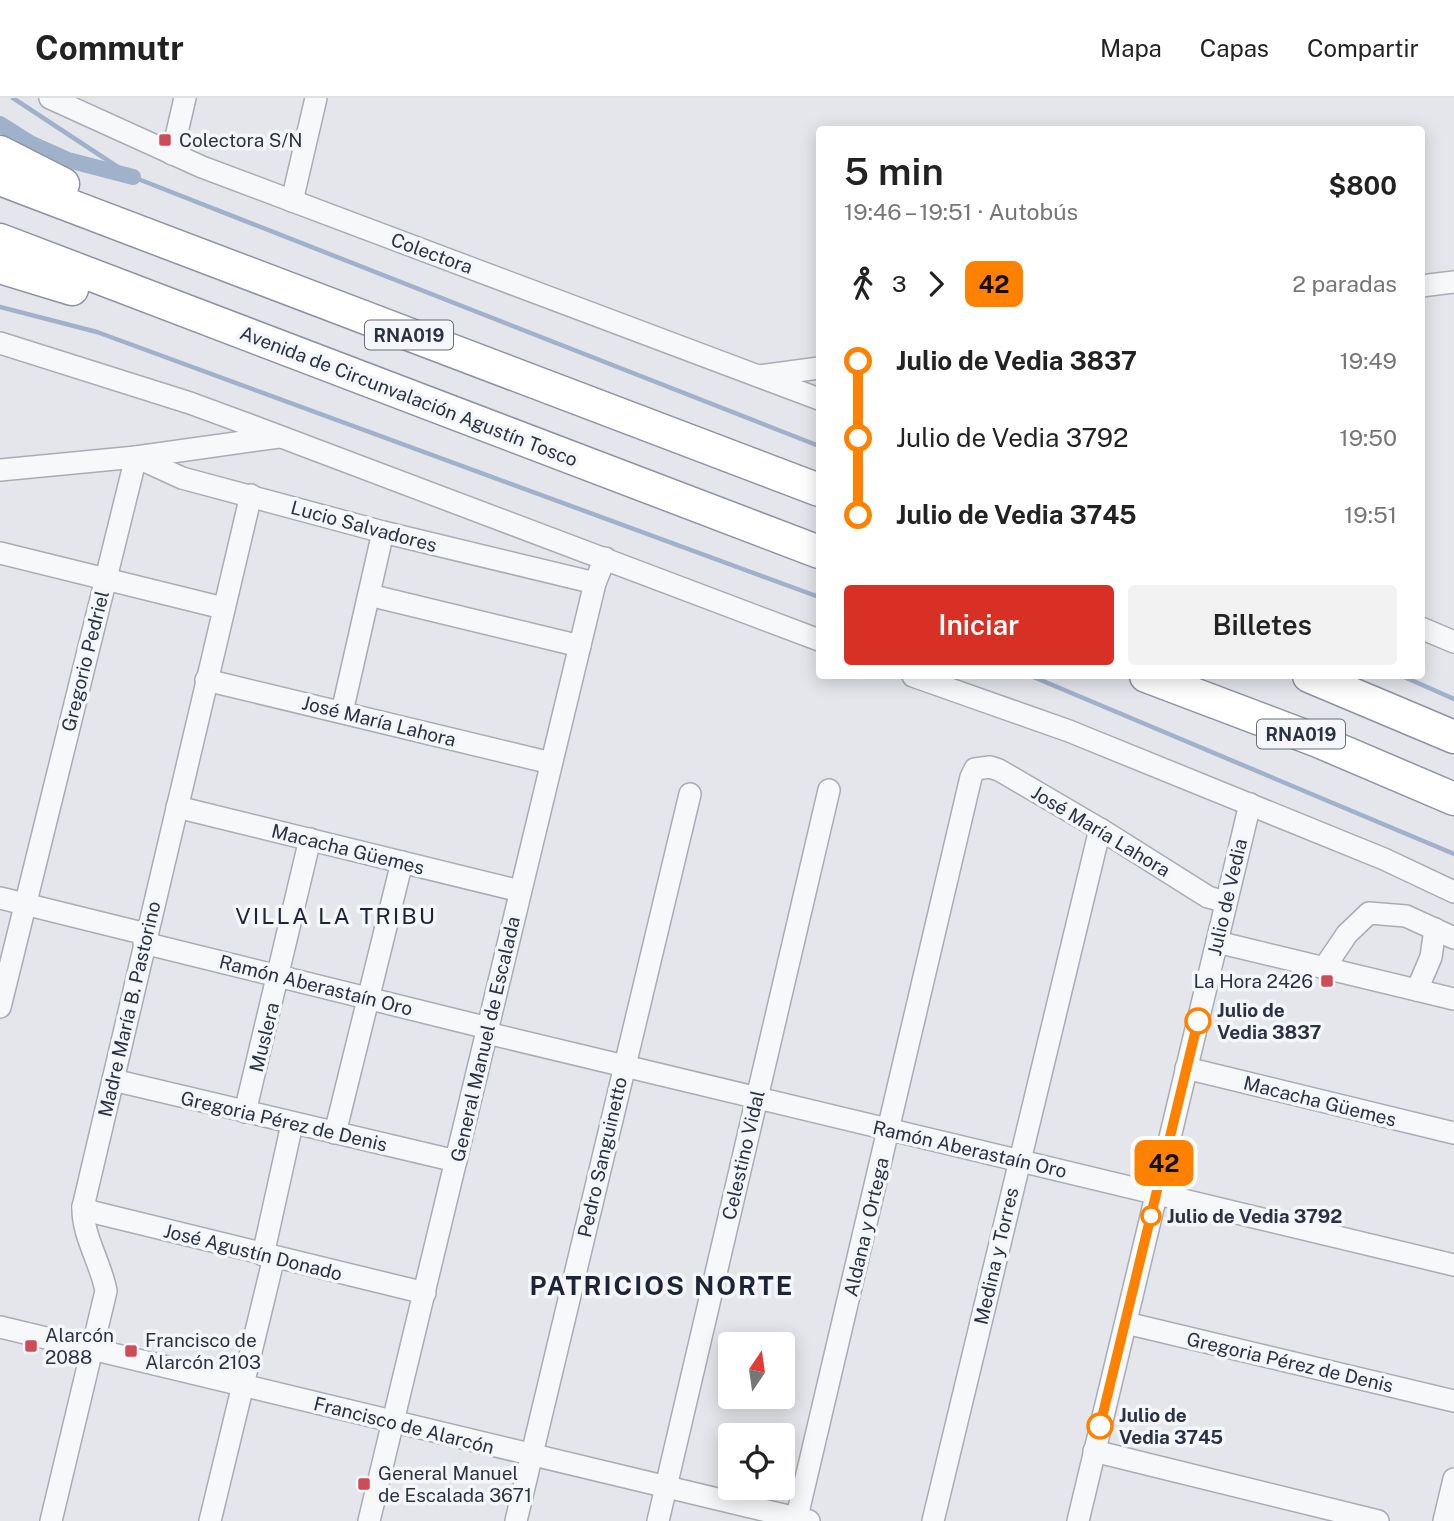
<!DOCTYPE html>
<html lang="es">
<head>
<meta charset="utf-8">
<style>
  :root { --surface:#fff; --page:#f2f2f2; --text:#222; --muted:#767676; --line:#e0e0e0; --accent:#d93025 }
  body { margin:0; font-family:"Public Sans",sans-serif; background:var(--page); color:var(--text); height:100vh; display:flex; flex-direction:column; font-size:26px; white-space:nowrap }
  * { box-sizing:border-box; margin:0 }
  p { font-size:23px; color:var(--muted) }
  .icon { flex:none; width:38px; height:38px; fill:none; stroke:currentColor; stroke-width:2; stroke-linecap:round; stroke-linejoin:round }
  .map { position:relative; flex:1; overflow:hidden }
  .panel { position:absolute; left:816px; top:28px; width:609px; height:553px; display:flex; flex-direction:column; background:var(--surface); border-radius:7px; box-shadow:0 4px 18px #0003 }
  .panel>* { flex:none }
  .badge { padding:0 14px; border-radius:10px; font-size:24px; line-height:46px }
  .needle { width:46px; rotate:13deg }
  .controls { position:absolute; left:718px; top:1234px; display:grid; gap:14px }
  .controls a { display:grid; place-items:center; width:77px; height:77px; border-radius:7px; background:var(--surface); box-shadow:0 4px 18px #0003; font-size:35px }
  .map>.badge { position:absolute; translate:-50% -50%; box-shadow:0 0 0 4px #fff }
  .legs { display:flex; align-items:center; gap:10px; height:77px; padding:0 28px; font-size:23px }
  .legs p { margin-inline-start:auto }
  .head { display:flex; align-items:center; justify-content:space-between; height:119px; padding:0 28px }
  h1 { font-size:38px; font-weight:600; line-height:52px }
  .primary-button { display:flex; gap:14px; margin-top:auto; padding:14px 28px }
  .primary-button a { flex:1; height:80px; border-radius:7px; background:var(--accent); color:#fff; font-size:28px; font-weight:600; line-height:80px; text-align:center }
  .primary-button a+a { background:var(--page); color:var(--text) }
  ul { padding:0 28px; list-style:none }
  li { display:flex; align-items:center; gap:24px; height:77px; font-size:26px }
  li i { display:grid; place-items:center; width:10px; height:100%; margin:0 9px; background:currentColor }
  li i::after { content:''; width:18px; height:18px; margin:-9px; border:5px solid; border-radius:50%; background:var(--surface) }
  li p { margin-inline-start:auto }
  li:first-child i { background:linear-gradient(#0000 50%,currentColor 0) }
  li:last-child i { background:linear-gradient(currentColor 50%,#0000 0) }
  header { display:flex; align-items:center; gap:42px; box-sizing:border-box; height:98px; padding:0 35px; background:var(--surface); border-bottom:2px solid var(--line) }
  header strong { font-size:33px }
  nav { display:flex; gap:38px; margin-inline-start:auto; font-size:24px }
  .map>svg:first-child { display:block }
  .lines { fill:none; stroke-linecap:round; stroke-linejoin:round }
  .stream { stroke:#a0b1cb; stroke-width:4.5 }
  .canal { stroke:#a0b1cb; stroke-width:16 }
  .minor-casing { stroke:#a9acb6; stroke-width:24 }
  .highway-casing { stroke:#8b93a2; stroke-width:35 }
  .minor { stroke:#f7f8fa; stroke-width:21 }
  .highway { stroke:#fff; stroke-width:32 }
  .line-1-casing { stroke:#fff; stroke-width:16 }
  .line-1 { stroke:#ff8100; stroke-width:10 }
  .poi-dot { fill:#ce4c55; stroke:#f4f6f9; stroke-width:2.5 }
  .stop-1-dot { fill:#fff; stroke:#ff8100; stroke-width:3.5 }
  .labels { text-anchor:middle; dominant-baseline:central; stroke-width:7; stroke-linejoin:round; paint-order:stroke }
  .shield { fill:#f4f6f9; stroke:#676d7a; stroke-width:2 }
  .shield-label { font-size:18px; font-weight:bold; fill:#2b3244 }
  .poi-label { font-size:19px; fill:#2b3244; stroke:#f4f6f9; text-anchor:start }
  .street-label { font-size:19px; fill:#2b3244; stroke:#f4f6f9 }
  .stop-label { font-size:19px; font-weight:bold; fill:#2b3244; stroke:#f4f6f9; text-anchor:start }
  .quarter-label { font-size:23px; letter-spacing:2px; fill:#1d2435; stroke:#f4f6f9 }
  .district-label { font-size:26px; font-weight:bold; letter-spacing:2px; fill:#1d2435; stroke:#f4f6f9 }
</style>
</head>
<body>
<header>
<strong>Commutr</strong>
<nav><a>Mapa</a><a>Capas</a><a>Compartir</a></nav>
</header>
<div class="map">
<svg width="1454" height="1423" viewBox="0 0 1454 1423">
  <rect width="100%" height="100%" fill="#e4e6ec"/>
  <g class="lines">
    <g class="stream">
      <path d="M13,0L133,79L819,348"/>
      <path d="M0,209L97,234L819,499"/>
      <path d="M1031,578L1454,756"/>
      <path d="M1402,578L1454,601"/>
    </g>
    <path class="canal" d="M0,26L30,45L68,62L133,79"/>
    <defs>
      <g id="minor">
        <path d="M50,0L202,69L819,301"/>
        <path d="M172,56L185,0"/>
        <path d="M292,103L316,0"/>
        <path d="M1421,188L1454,184"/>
        <path d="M0,245L190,305L247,326L819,542"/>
        <path d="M759,278L819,270"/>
        <path d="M0,372L136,359L182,380L383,434L595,485"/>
        <path d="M0,455L223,510"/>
        <path d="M369,497L580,548"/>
        <path d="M1421,530L1454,544"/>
        <path d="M913,578L1069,633L1384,761L1454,794"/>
        <path d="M206,582L551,665"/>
        <path d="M342,614L383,434"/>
        <path d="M177,709L520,793"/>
        <path d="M0,800L146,836"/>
        <path d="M1217,844L1454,901"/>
        <path d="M144,845L488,930"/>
        <path d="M1324,870L1347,836L1369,815L1406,818L1454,840"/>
        <path d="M1417,892L1431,859L1435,831"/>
        <path d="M0,909L136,359L279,339"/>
        <path d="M487,935L1454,1167"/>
        <path d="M1186,970L1454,1035"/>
        <path d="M113,982L456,1063"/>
        <path d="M245,1014L310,741"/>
        <path d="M335,1035L402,764"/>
        <path d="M83,1109L93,1114L425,1195"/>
        <path d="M263,1157L292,1026"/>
        <path d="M1126,1225L1454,1303"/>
        <path d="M0,1229L809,1423"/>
        <path d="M1094,1353L1378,1423"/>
        <path d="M51,1423L106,1193C101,1165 82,1137 83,1109L251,397"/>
        <path d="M210,1423L274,1159"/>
        <path d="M369,1423L595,485L605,460"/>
        <path d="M516,1423L690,696"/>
        <path d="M658,1423L829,692"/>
        <path d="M796,1423L971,679L975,671L990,669L999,672L1100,731L1208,799L1226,804"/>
        <path d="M933,1423L1100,731"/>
        <path d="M1078,1423L1250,706"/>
        <path d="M1444,1423L1454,1381"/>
      </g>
      <g id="highway">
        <path d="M0,54L63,86"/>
        <path d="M0,81L819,392"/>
        <path d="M0,142L819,454"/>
        <path d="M0,169L72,191"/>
        <path d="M1146,578L1318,643L1454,701"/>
        <path d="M1309,578L1454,639"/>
      </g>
    </defs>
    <use href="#minor" class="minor-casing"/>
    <use href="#highway" class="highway-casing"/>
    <use href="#minor" class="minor"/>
    <use href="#highway" class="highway"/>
  </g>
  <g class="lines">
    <defs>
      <path id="line-1" d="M1100,1328L1198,923"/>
    </defs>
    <use href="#line-1" class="line-1-casing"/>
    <use href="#line-1" class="line-1"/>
  </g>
  <g class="poi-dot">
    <rect x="158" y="35" width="14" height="14" rx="3.5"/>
    <rect x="1320" y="876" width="14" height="14" rx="3.5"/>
    <rect x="24" y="1241" width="14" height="14" rx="3.5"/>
    <rect x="124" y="1246" width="14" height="14" rx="3.5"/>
    <rect x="357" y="1379" width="14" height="14" rx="3.5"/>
  </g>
  <g class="stop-1-dot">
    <circle cx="1198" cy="923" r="12"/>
    <circle cx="1151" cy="1118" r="9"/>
    <circle cx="1100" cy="1328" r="12"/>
  </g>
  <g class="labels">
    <g class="shield">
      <rect x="365" y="222.5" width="88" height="29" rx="5"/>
      <rect x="1257" y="621.5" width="88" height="29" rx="5"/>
    </g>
    <g class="shield-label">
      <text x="409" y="237">RNA019</text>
      <text x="1301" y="636">RNA019</text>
    </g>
    <g class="poi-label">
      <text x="179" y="42">Colectora S/N</text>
      <text x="1313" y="883" text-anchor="end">La Hora 2426</text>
      <text x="45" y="1237">Alarcón<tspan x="45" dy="22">2088</tspan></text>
      <text x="145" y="1242">Francisco de<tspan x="145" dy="22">Alarcón 2103</tspan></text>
      <text x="378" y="1375">General Manuel<tspan x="378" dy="22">de Escalada 3671</tspan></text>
    </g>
    <g class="street-label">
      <text transform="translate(432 155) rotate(20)">Colectora</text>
      <text transform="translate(409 298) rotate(21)">Avenida de Circunvalación Agustín Tosco</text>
      <text transform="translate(364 428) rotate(15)">Lucio Salvadores</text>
      <text transform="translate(85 563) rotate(-76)">Gregorio Pedriel</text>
      <text transform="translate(379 623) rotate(14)">José María Lahora</text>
      <text transform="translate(1101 733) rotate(31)">José María Lahora</text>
      <text transform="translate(348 751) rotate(14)">Macacha Güemes</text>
      <text transform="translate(1227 799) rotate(-77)">Julio de Vedia</text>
      <text transform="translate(316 887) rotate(14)">Ramón Aberastaín Oro</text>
      <text transform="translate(129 911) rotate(-77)">Madre María B. Pastorino</text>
      <text transform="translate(264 939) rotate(-76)">Muslera</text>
      <text transform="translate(485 941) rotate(-77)">General Manuel de Escalada</text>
      <text transform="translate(1320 1003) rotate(14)">Macacha Güemes</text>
      <text transform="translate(284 1023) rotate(13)">Gregoria Pérez de Denis</text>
      <text transform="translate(970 1051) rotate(13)">Ramón Aberastaín Oro</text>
      <text transform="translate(743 1057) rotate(-77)">Celestino Vidal</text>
      <text transform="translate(602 1059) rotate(-77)">Pedro Sanguinetto</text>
      <text transform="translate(866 1129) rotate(-77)">Aldana y Ortega</text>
      <text transform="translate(253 1154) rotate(14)">José Agustín Donado</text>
      <text transform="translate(996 1158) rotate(-77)">Medina y Torres</text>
      <text transform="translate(1290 1264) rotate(13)">Gregoria Pérez de Denis</text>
      <text transform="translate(404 1327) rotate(14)">Francisco de Alarcón</text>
    </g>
    <g class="stop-label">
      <text x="1217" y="912">Julio de<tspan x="1217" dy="22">Vedia 3837</tspan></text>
      <text x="1167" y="1118">Julio de Vedia 3792</text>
      <text x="1119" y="1317">Julio de<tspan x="1119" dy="22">Vedia 3745</tspan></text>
    </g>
    <g class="quarter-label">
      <text x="336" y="817">VILLA LA TRIBU</text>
    </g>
    <g class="district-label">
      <text x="662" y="1187">PATRICIOS NORTE</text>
    </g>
  </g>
</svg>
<div class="controls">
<a><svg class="needle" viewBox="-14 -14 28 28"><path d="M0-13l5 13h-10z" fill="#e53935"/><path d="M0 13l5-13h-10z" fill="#767676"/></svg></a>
<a><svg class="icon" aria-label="locate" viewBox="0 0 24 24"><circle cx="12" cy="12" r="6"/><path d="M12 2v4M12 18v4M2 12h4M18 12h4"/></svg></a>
</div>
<b class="badge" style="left:1164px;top:1065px;background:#ff8100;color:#111">42</b>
<section class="panel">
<div class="head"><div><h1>5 min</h1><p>19:46 – 19:51 · Autobús</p></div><b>$800</b></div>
<div class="legs"><svg class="icon" aria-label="walk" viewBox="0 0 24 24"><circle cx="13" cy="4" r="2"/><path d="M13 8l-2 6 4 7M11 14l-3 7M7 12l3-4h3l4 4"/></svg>3<svg class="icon" aria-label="forward" viewBox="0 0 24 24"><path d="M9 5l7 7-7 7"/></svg><b class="badge" style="background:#ff8100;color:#111">42</b><p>2 paradas</p></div>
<ul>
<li><i style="color:#ff8100"></i><b>Julio de Vedia 3837</b><p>19:49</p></li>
<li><i style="color:#ff8100"></i><span>Julio de Vedia 3792</span><p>19:50</p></li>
<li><i style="color:#ff8100"></i><b>Julio de Vedia 3745</b><p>19:51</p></li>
</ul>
<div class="primary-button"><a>Iniciar</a><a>Billetes</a></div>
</section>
</div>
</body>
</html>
